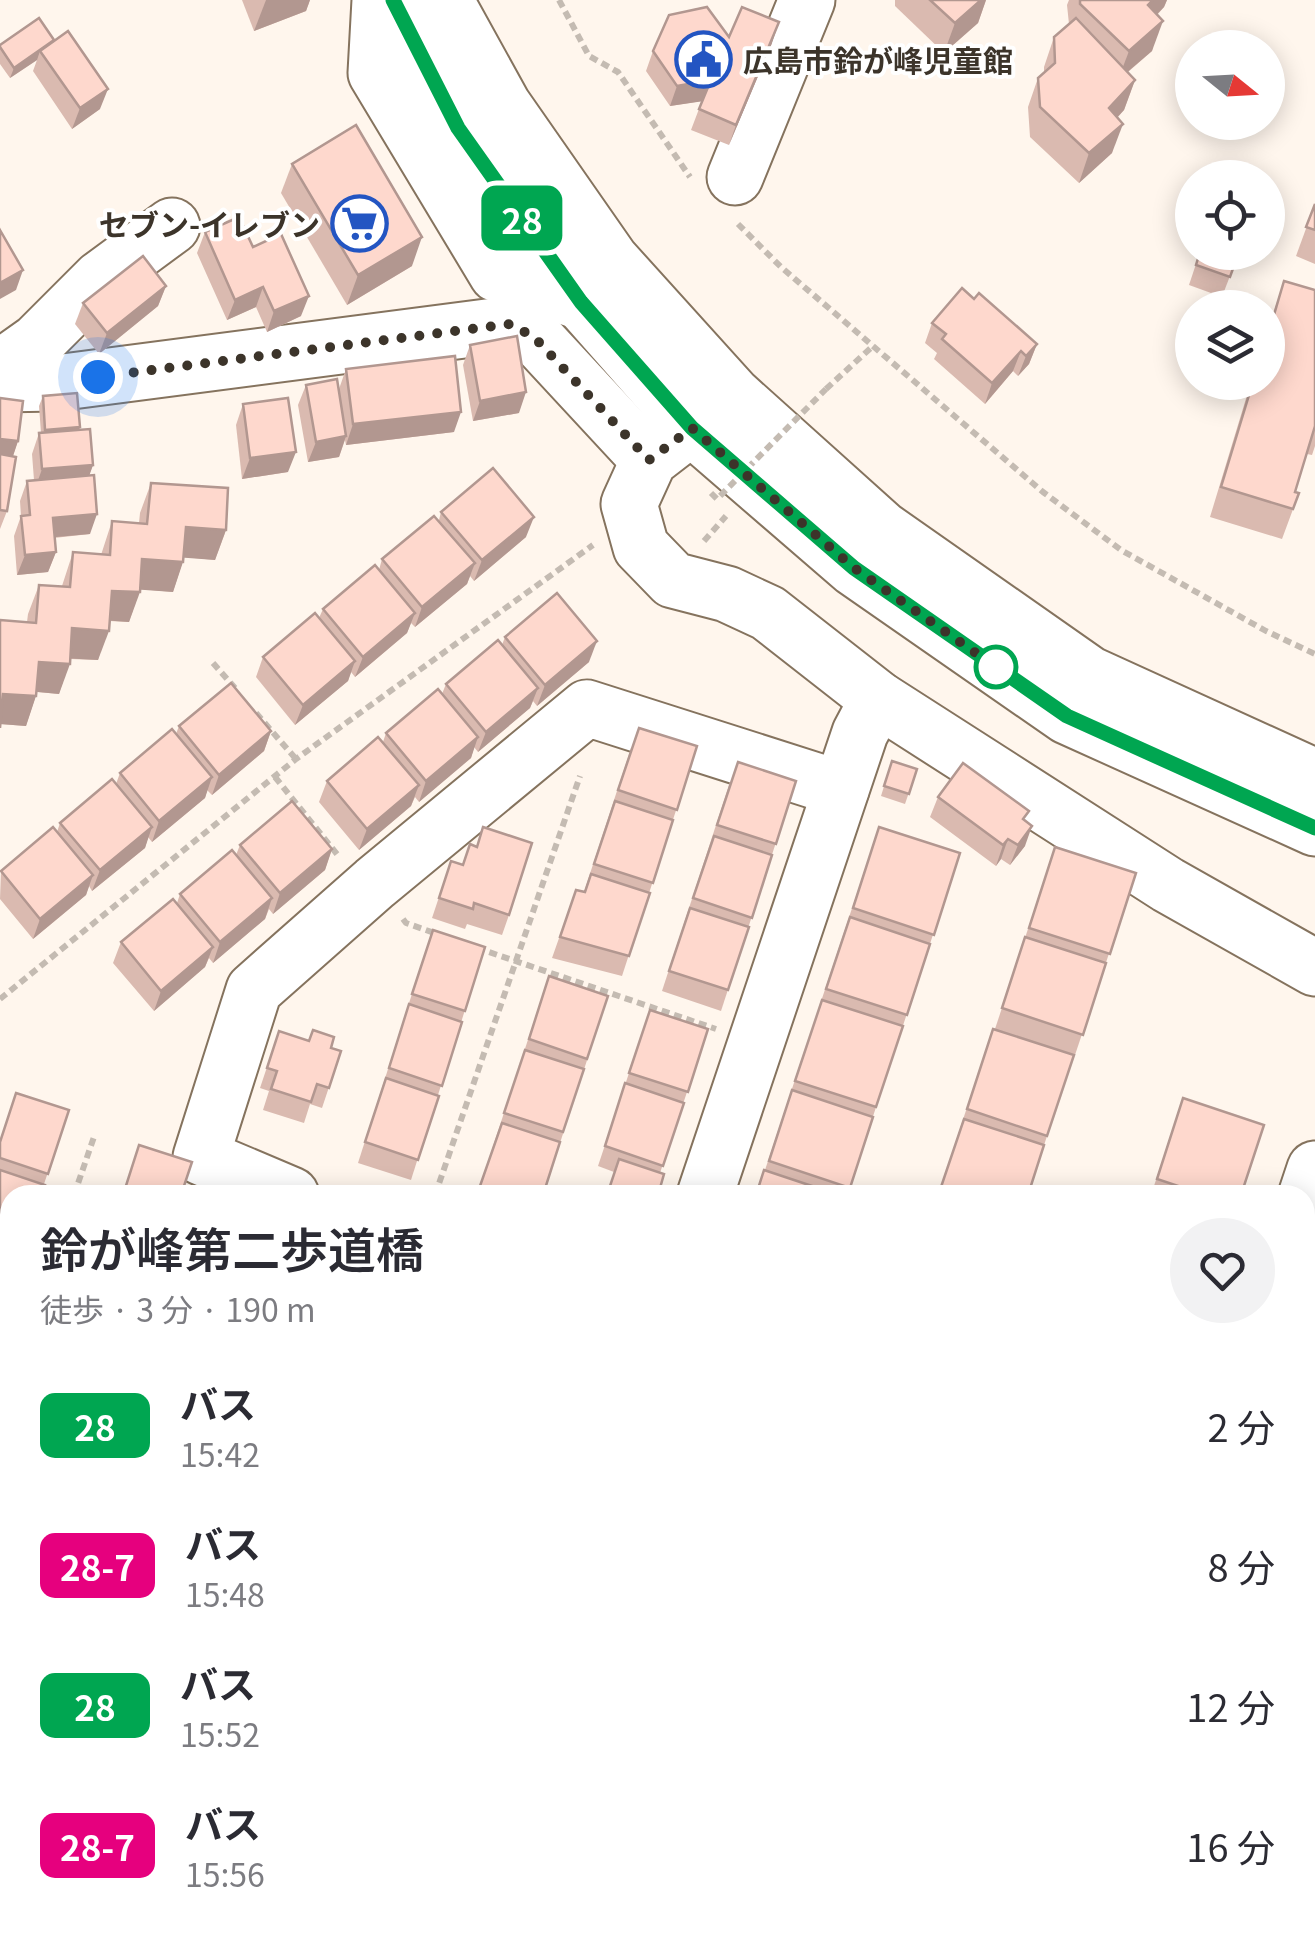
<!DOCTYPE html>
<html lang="ja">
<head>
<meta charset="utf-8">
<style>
  :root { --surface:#fff; --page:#f2f2f3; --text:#2b2b33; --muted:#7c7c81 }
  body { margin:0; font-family:Georgia,"Noto Sans JP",serif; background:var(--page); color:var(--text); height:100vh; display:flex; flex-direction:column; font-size:38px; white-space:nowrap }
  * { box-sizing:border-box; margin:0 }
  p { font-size:32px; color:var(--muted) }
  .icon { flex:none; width:55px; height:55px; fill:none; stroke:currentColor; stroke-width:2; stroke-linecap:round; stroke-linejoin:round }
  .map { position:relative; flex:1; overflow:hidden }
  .panel { position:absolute; left:0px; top:1185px; width:1315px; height:752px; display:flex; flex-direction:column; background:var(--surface); border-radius:30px 30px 0 0; box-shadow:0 5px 25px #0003 }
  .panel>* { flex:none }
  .badge { padding:0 20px; border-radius:15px; font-size:35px; line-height:65px }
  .needle { width:65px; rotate:108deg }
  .fabs { position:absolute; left:1175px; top:30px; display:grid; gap:20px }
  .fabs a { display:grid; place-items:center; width:110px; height:110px; border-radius:50%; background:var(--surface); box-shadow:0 5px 25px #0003; font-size:50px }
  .you { position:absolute; width:50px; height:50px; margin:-25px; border:8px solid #fff; border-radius:50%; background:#1a73e8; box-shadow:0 0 0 15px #1a73e833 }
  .map>.badge { position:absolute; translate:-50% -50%; box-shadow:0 0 0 5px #fff }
  .round { display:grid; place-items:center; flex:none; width:105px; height:105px; border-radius:52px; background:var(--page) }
  .headline { display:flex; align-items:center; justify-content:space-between; height:170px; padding:0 40px }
  h1 { font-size:48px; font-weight:600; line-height:75px }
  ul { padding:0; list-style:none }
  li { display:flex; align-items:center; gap:30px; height:140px; padding:0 40px }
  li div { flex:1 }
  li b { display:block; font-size:38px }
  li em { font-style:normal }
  li .badge { min-width:110px; font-weight:700; text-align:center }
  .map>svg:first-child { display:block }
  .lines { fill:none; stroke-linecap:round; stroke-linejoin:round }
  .minor-casing { stroke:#85735e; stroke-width:59 }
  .path { stroke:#c4bbb2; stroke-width:6; stroke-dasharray:8 5; stroke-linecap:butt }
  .minor { stroke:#fff; stroke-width:55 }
  .path-bridge { stroke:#c4bbb2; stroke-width:6; stroke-dasharray:8 5; stroke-linecap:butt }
  .wall { fill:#dabab0 }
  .shaded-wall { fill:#b29790 }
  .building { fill:#fed8cd; stroke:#b29790; stroke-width:2.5 }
  .line-casing { stroke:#fff; stroke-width:22 }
  .line { stroke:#00a651; stroke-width:15 }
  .walk { stroke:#3c342a; stroke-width:10; stroke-dasharray:0 18 }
  .stop-dot { fill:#fff; stroke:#00a651; stroke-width:5 }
  .labels { text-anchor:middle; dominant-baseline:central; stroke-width:8; stroke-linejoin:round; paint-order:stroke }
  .poi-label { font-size:30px; font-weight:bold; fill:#3c342a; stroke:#fff; text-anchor:start }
</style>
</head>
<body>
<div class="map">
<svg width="1315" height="1937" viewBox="0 0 1315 1937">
  <rect width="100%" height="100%" fill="#fff6ed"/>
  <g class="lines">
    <defs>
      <g id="minor">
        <path d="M380,0L376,73L497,274L581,302"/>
        <path d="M393,0L457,127L581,302L692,428L854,568L1067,716L1315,828"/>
        <path d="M445,0L503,105L611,260L733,395L882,529L1089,674L1315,777"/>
        <path d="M735,177L807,0"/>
        <path d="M0,368L37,342L100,279L172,226"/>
        <path d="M0,384L56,383L510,324L535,337L649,460"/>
        <path d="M719,406L649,460L629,504L641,547L673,580L727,594L768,613L878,699L1168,885L1315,968"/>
        <path d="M291,1195L201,1157L254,990L375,883L587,708L841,789"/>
        <path d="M705,1195L860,733L878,699"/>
        <path d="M1305,1199L1315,1169"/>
        <path d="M1305,1598L1315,1601"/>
        <path d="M0,1769L10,1776"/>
        <path d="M0,1838L10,1846"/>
        <path d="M0,1917L10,1901"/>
        <path d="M57,1928L69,1937"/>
        <path d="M115,1928L127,1937"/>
        <path d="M206,1928L218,1937"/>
        <path d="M312,1928L327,1937"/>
        <path d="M862,1937L865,1928"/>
      </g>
    </defs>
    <use href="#minor" class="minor-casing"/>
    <g class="path">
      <path d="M559,0L589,56L618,72L690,177"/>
      <path d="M738,224L781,267L1043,492L1121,550L1266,631L1315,654"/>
      <path d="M826,389L874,345"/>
      <path d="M704,541L726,516"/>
      <path d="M213,663L235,688"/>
      <path d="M256,713L296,759"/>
      <path d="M275,777L340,858"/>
      <path d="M403,919L406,923L437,934"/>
      <path d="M477,948L716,1029"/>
      <path d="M0,999L296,759L593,545"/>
      <path d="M74,1195L95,1134"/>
      <path d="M435,1195L580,776"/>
      <path d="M0,1374L10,1378"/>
    </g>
    <use href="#minor" class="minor"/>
    <path class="path-bridge" d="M711,493L717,499L826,389"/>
  </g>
  <g class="wall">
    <path d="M242,0H310L306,11L254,31Z"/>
    <path d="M895,0H986L978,23L944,53L895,6Z"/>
    <path d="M1069,0H1167L1164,7L1157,15L1152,51L1128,72L1135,80L1124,110L1117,118L1112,153L1079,183L1030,137L1028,107L1038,78L1044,73V67L1054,37L1069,24L1067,5Z"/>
    <path d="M729,37L772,43L729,145L691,130L702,101L670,106L646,71L653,51Z"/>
    <path d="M54,40L100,109L72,129L33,71L37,60L10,78L0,64V45Z"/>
    <path d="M292,164L412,266L347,305L281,193Z"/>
    <path d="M1315,204V264L1296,256Z"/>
    <path d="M205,232L253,247L301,316L267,332L256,307L227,320L197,253Z"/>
    <path d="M1200,252H1239L1222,297L1189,285Z"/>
    <path d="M1284,281L1315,290V446L1312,455L1307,454L1295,492L1299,493L1282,539L1210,517L1251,382H1268V329Z"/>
    <path d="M166,286L158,306L99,354L75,324L83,303Z"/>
    <path d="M974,299L1037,344L1029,364L1018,376L1013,371L985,404L934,359L937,353L925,343L932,323Z"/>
    <path d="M470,345L519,413L473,421L463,365Z"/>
    <path d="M346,369L454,432L346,445L345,440L339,457L308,462L298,405L306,385L339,389Z"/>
    <path d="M43,396L80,427L79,430L93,465L89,475L90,534L54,538L56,552L48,572L17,575L14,536L21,516L20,501L27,481L34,480L32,454L39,433H41L39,406Z"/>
    <path d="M0,398L18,441L13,456L7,511L0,529Z"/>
    <path d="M243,404L288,472L242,479L236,425Z"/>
    <path d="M151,483L226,530L215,560L184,557L173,592L140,589L129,622L109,621L98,660L70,659L59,694L37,692L26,726L0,724L27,622L28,614L39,585L62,586L73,552L101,555L112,521L139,523L140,513Z"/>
    <path d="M441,512L526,537L474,581L470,576L467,584L415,627L411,623L407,633L355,677L351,672L348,681L295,725L256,677L263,657L319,618L323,609L379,570L382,559L439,520Z"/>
    <path d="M505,637L589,662L537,706L533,701L530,708L478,752L474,747L471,758L419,802L415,797L411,806L359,850L319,802L327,781L383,742L386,733L442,694L446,684L502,645Z"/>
    <path d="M179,726L271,731L264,751L212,795L207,790L205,798L152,842L148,837L145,848L92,891L89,886L86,895L33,939L0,899L1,871L57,832L60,823L116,784L120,773L176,734Z"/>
    <path d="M697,746L622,976L552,958L576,890L584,892L631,748Z"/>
    <path d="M892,761L917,769L905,804L881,796Z"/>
    <path d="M796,781L721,1011L662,991L730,782Z"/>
    <path d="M938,797L1025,821V846L1010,865L1001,859L996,866L930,817Z"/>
    <path d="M879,827L960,853L847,1195H755L765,1170Z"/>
    <path d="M240,845L332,849L325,870L273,914L269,909L265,919L213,963L209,958L205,967L154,1011L113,963L121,942L177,903L180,894L236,855Z"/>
    <path d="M1055,847L1136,873L1075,1055L995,1029Z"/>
    <path d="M451,861L462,864L509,915L502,935L467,924L465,929L432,918Z"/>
    <path d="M485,947L411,1180L358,1163L426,950Z"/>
    <path d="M608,996L543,1195H477L542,997Z"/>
    <path d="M650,1010L708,1029L660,1173L614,1172L598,1166Z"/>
    <path d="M993,1029L1047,1136L1028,1195H938Z"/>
    <path d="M279,1031L341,1051L322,1108L310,1104L304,1123L263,1110L269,1091L260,1088Z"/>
    <path d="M1183,1098L1241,1195H1151Z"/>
    <path d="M69,1110L44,1184L10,1195V1296L0,1326V1140Z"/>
    <path d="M1305,1282L1315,1285V1340L1305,1337Z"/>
    <path d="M1315,1415V1540L1305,1536V1425L1311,1427Z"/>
    <path d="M10,1543V1629L0,1639V1554Z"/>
    <path d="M1315,1756V1904L1305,1901V1787Z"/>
    <path d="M1043,1928H1133L1130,1937H1039Z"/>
  </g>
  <g class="shaded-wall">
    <path d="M266,0H310L306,11L254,31Z"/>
    <path d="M981,0H986L978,23L944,53L955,23Z"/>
    <path d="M1153,0H1167L1164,7L1137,35L1148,5Z"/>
    <path d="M1163,21L1152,51L1118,80L1129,51Z"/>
    <path d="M779,22L772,43L729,145L736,125Z"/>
    <path d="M54,40L40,51L37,60L10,78L14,68Z"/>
    <path d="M711,80L704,101L670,106L677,86Z"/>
    <path d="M1135,80L1124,110L1098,138L1109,108Z"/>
    <path d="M108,89L100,109L72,129L80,108Z"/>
    <path d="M1123,124L1112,153L1079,183L1089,153Z"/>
    <path d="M422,237L412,266L347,305L358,275Z"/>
    <path d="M23,270L16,290L0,299V283Z"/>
    <path d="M166,286L158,306L99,354L107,333Z"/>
    <path d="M263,287L256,307L227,320L235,300Z"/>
    <path d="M309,296L301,316L267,332L274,311Z"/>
    <path d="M1037,344L1029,364L1018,376L1026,356Z"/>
    <path d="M1021,351L1013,371L985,404L992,383Z"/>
    <path d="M526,392L519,413L473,421L480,401Z"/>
    <path d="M461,412L454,432L346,445L353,424Z"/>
    <path d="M80,427L76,437L42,440L45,430Z"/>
    <path d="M346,436L339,457L308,462L316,442Z"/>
    <path d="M0,439L18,441L11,462L0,460Z"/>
    <path d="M296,452L288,472L242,479L250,458Z"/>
    <path d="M93,465L86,485L35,489L42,469Z"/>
    <path d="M97,514L90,534L45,538L53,518Z"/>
    <path d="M534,517L526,537L474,581L482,560Z"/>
    <path d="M186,527L226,530L215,560L175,557Z"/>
    <path d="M56,552L48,572L17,575L25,555Z"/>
    <path d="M142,559L183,562L173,592L131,589Z"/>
    <path d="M475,563L467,584L415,627L422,607Z"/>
    <path d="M112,591L140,592L129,622L101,620Z"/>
    <path d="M415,613L407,633L355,677L363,657Z"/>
    <path d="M72,628L109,631L98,660L61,658Z"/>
    <path d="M597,641L589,662L537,706L545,685Z"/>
    <path d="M355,661L348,681L295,725L303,705Z"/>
    <path d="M39,662L70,664L59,694L28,691Z"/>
    <path d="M538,688L530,708L478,752L486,732Z"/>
    <path d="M3,694L36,696L26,726L0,724Z"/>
    <path d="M271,731L264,751L212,795L219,775Z"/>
    <path d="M478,737L471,758L419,802L426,781Z"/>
    <path d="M212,777L205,798L152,842L159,821Z"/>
    <path d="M419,785L411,806L359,850L367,829Z"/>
    <path d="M1032,826L1025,846L1010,865L1018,845Z"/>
    <path d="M152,827L145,848L92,891L100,870Z"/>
    <path d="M1008,839L1001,859L996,866L1003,845Z"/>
    <path d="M332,849L325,870L273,914L280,893Z"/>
    <path d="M93,875L86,895L33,939L40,919Z"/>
    <path d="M272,898L265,919L213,963L220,942Z"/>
    <path d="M213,947L205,967L154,1011L161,991Z"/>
    <path d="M10,1616V1629L0,1639V1627Z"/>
    <path d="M377,1928H404L400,1937H373Z"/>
  </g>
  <g class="building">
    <path d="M930,0H981L955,23Z"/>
    <path d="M1080,0H1153L1148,5L1163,21L1129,51L1080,4Z"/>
    <path d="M707,7L729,37L742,7L779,22L736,125L699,109L711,80L677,86L653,51L669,15Z"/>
    <path d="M39,18L54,40L14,68L0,47V45Z"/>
    <path d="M1076,18L1135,80L1109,108L1123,124L1089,153L1040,107L1038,78L1055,63L1054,37Z"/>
    <path d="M68,31L108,89L80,108L40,51Z"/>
    <path d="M356,125L422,237L358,275L292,164Z"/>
    <path d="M1315,204V230L1306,227Z"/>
    <path d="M239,217L253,247L281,234L309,296L274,311L263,287L235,300L205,232Z"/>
    <path d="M0,230L23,270L0,283Z"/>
    <path d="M1200,252H1239L1230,277L1196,265Z"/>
    <path d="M143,256L166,286L107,333L83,303Z"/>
    <path d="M1284,281L1315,290V426L1295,492L1299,493L1293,509L1221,487L1253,382H1268V335Z"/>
    <path d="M962,288L974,299L979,293L1037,344L1026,356L1021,351L992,383L942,339L946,334L932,323Z"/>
    <path d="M517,336L526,392L480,401L470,345Z"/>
    <path d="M455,356L461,412L353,424L346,369Z"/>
    <path d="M337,379L346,436L316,442L306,385Z"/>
    <path d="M77,393L80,427L45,430L43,396Z"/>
    <path d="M0,398L23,401L18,441L0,439Z"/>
    <path d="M288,398L296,452L250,458L243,404Z"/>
    <path d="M90,429L93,465L42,469L39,433Z"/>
    <path d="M0,454L16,457L7,511L0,510Z"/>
    <path d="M493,468L534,517L482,560L441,512Z"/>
    <path d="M94,475L97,514L53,518L56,552L25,555L21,516L30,515L27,481Z"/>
    <path d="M151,483L228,488L226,530L186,527L183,562L142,559L140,592L112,591L109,631L72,628L70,664L39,662L36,696L3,694L0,728V620L36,623L39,585L70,587L73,552L110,555L112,521L147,524Z"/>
    <path d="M434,516L475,563L422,607L382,559Z"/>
    <path d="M375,565L415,613L363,657L323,609Z"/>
    <path d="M557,593L597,641L545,685L505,637Z"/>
    <path d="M315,613L355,661L303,705L263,657Z"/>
    <path d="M498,640L538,688L486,732L446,684Z"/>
    <path d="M231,683L271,731L219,775L179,726Z"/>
    <path d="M438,689L478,737L426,781L386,733Z"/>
    <path d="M639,728L697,746L677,810L618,790Z"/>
    <path d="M172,729L212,777L159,821L120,773Z"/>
    <path d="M378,737L419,785L367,829L327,781Z"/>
    <path d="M892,761L917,769L909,794L884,786Z"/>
    <path d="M738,762L796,781L776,844L717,825Z"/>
    <path d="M963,763L1029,811L1023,819L1032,826L1018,845L1008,839L1003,845L938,797Z"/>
    <path d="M112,779L152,827L100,870L60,823Z"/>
    <path d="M292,801L332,849L280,893L240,845Z"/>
    <path d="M615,801L673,820L653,883L594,864Z"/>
    <path d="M53,827L93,875L40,919L1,871Z"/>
    <path d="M483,827L532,843L509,915L474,903L473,909L439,898L451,861L463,865L470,844L477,847Z"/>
    <path d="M879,827L960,853L934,935L853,908Z"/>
    <path d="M714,836L772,855L752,918L693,898Z"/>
    <path d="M1055,847L1136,873L1110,954L1029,928Z"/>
    <path d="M232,850L272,898L220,942L180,894Z"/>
    <path d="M591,874L650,893L629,956L560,937L576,890L585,892Z"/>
    <path d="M173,899L213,947L161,991L121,942Z"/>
    <path d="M690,908L749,927L728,990L669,971Z"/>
    <path d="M850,917L930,944L907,1015L826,989Z"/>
    <path d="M433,930L485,947L465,1011L412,994Z"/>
    <path d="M1025,937L1106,963L1083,1035L1002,1008Z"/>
    <path d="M549,976L608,996L587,1059L529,1039Z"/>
    <path d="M822,1000L903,1026L876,1107L795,1081Z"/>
    <path d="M409,1004L462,1022L442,1086L389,1068Z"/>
    <path d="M650,1010L708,1029L688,1092L629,1073Z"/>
    <path d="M993,1029L1074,1055L1047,1136L967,1109Z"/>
    <path d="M313,1030L334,1037L331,1048L341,1051L329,1088L317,1084L311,1102L271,1089L277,1071L267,1068L279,1031L309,1041Z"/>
    <path d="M525,1050L584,1069L563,1132L504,1113Z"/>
    <path d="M386,1078L439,1096L418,1160L365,1142Z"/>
    <path d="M625,1083L684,1103L663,1166L605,1146Z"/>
    <path d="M792,1090L873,1117L850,1188L769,1161Z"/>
    <path d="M16,1093L69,1110L48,1174L0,1158V1142Z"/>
    <path d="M1183,1098L1264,1125L1241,1195H1205L1157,1179Z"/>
    <path d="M964,1119L1044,1145L1028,1195H955L940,1190Z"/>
    <path d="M502,1123L560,1142L543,1195H508L480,1186Z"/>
    <path d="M139,1145L192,1162L181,1195H123Z"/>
    <path d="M619,1159L664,1174L658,1195H607Z"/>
    <path d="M0,1170L45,1185L42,1195H10V1244L0,1241Z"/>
    <path d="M764,1170L839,1195H756Z"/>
    <path d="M239,1187L265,1195H236Z"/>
    <path d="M1154,1188L1174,1195H1152Z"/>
    <path d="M0,1251L10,1255V1296L1,1323Z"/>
    <path d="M1305,1282L1315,1285V1318L1305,1314Z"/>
    <path d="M1315,1416V1507L1305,1503V1425L1311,1427Z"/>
    <path d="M10,1543V1561L1,1552Z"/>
    <path d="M0,1565L10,1575V1616L0,1627Z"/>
    <path d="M1315,1759V1792L1305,1789Z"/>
    <path d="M1305,1799L1315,1802V1881L1305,1878Z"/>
    <path d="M1305,1918L1315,1921V1937H1253L1256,1928H1305Z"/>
    <path d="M1043,1928L1071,1937H1040Z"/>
    <path d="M1074,1928H1133L1130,1937H1102Z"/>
  </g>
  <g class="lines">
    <defs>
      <path id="line" d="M393,0L458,128L581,302L692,428L854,568L1067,716L1315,828"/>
    </defs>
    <use href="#line" class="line-casing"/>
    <use href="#line" class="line"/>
    <path class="walk" d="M98,377L510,324L534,337L649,460L692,428L854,568L1006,674L996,667"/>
  </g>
  <defs>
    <symbol id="civic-ring" viewBox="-11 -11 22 22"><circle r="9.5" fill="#fff" stroke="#2355c2" stroke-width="1.5"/><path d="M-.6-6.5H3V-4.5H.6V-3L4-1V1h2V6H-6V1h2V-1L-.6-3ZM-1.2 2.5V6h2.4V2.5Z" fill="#2355c2"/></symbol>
    <symbol id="supermarket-ring" viewBox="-11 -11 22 22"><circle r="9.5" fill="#fff" stroke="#2355c2" stroke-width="1.5"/><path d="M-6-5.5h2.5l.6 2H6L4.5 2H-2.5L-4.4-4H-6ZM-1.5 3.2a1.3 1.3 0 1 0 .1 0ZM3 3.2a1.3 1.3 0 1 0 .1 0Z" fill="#2355c2"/></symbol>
  </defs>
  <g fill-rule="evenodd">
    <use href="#civic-ring" x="672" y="28" width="63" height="63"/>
    <use href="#supermarket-ring" x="328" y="192" width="63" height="63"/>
  </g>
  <circle class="stop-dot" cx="996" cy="667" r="20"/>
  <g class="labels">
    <g class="poi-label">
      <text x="743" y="59">広島市鈴が峰児童館</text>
      <text x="320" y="223" text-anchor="end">セブン-イレブン</text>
    </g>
  </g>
</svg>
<div class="fabs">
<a><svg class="needle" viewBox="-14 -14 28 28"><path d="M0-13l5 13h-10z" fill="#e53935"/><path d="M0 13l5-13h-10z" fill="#7c7c81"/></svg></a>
<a><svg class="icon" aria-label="locate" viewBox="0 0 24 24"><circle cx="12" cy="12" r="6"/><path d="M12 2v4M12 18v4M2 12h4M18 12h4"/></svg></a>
<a><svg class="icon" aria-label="layers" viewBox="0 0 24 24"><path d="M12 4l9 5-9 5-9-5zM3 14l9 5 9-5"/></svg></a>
</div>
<div class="you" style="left:98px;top:377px"></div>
<b class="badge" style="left:522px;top:218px;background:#00a651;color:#fff">28</b>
<section class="panel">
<div class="headline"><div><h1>鈴が峰第二歩道橋</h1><p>徒歩 · 3 分 · 190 m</p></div><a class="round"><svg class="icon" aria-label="heart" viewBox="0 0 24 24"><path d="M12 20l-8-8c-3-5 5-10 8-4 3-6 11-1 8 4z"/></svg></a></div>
<ul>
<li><span class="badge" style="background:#00a651;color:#fff">28</span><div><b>バス</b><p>15:42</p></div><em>2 分</em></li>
<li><span class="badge" style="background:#e6007e;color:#fff">28-7</span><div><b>バス</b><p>15:48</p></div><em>8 分</em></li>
<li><span class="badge" style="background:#00a651;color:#fff">28</span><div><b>バス</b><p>15:52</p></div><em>12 分</em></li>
<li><span class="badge" style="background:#e6007e;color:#fff">28-7</span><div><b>バス</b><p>15:56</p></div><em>16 分</em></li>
</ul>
</section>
</div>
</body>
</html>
